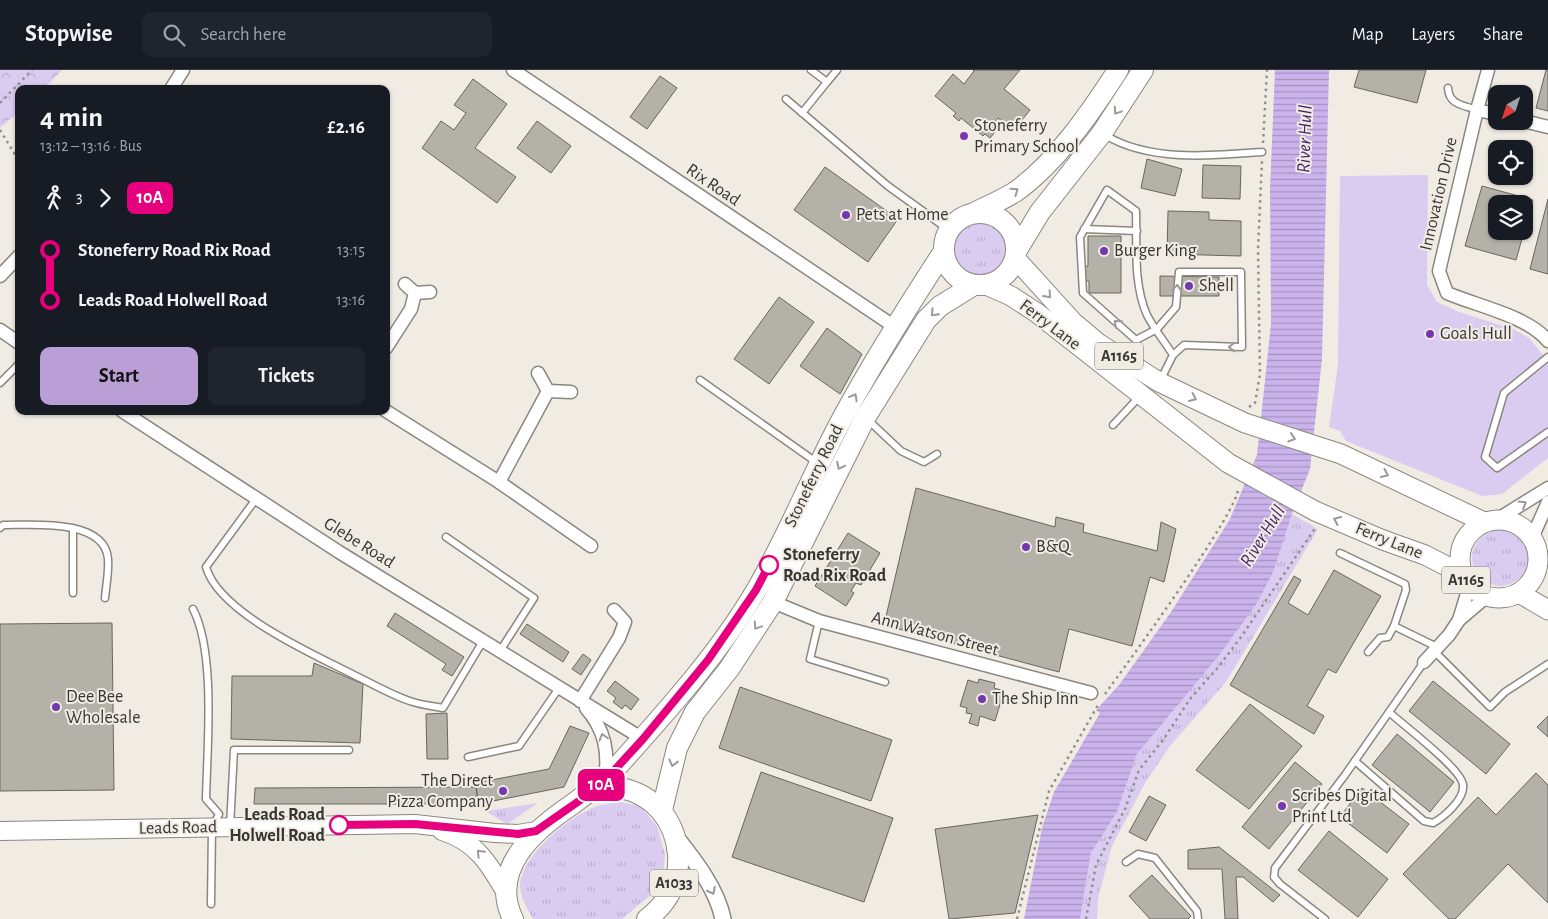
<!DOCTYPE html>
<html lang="en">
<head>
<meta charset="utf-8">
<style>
  :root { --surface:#171b24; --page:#20242c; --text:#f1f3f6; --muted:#9ea1a6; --line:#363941; --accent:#b99fd6 }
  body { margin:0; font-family:"Alegreya Sans",sans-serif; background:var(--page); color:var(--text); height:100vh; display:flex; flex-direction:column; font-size:19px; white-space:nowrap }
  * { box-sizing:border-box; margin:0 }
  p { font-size:16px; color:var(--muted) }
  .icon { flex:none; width:28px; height:28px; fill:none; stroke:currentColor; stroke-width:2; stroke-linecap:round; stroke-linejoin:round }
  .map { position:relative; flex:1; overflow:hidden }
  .details { position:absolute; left:15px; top:15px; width:375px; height:330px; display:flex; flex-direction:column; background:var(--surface); border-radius:10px; box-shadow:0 1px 4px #0004 }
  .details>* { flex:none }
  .badge { padding:0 10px; border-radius:8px; font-size:18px; line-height:32px }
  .needle { width:32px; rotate:219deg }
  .controls { position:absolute; left:1488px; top:15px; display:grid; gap:10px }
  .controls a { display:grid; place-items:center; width:45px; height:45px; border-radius:10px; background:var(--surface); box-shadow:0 1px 4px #0004; font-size:25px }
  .map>.badge { position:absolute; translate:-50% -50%; box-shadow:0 0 0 2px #fff }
  .legs { display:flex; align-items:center; gap:8px; height:55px; padding:0 25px; font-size:16px }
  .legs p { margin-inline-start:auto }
  .headline { display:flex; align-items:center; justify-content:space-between; height:85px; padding:0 25px }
  h1 { font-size:28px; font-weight:600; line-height:38px }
  .primary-button { display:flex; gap:10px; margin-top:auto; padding:10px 25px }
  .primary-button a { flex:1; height:58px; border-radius:10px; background:var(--accent); color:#111; font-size:20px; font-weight:600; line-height:58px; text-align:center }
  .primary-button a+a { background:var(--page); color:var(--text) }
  ul { padding:0 25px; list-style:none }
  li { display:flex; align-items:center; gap:18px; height:50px; font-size:19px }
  li i { display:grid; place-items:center; width:8px; height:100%; margin:0 6px; background:currentColor }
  li i::after { content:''; width:12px; height:12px; margin:-6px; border:4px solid; border-radius:50%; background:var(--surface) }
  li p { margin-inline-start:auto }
  li:first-child i { background:linear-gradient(#0000 50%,currentColor 0) }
  li:last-child i { background:linear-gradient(currentColor 50%,#0000 0) }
  header { display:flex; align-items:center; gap:30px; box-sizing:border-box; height:70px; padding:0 25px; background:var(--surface); border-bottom:1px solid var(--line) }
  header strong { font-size:24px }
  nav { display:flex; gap:28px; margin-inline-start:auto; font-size:18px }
  .search { width:350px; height:45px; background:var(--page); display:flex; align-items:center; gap:12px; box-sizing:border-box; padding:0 18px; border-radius:10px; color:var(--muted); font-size:19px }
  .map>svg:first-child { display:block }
  .grass { fill:url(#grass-tufts) }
  .park { fill:url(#park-crowns) }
  .garden { fill:#dacbf1 }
  .water { fill:url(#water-rules) }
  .building { fill:#b4b1a9; stroke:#69665f; fill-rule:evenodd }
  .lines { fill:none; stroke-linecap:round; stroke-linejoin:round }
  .service-casing { stroke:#8b877f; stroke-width:9 }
  .minor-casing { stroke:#8b877f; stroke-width:15 }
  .tertiary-casing { stroke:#8b877f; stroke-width:18 }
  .secondary-casing { stroke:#8b877f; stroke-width:20 }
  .primary-casing { stroke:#8b877f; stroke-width:21 }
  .trunk-casing { stroke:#8b877f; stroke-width:22 }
  .path { stroke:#92908a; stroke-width:2.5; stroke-dasharray:2.5 4; stroke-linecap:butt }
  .service { stroke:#fff; stroke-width:6 }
  .minor { stroke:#fff; stroke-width:12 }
  .tertiary { stroke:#fff; stroke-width:15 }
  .secondary { stroke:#fff; stroke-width:18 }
  .primary { stroke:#fff; stroke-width:19 }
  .trunk { stroke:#fff; stroke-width:20 }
  .oneway { stroke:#9b9a99 }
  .line-1-casing { stroke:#fff; stroke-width:11 }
  .line-1 { stroke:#e6007e; stroke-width:8 }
  .poi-dot { fill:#7539af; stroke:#f0ece3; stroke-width:2 }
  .stop-1-dot { fill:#fff; stroke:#e6007e; stroke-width:2.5 }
  .labels { text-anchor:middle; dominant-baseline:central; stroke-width:4; stroke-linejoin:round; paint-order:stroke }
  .shield { fill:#f0ece3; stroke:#6e6d68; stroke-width:1 }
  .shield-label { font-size:16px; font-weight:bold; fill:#373633 }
  .poi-label { font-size:18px; fill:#373633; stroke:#f0ece3; text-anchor:start }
  .street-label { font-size:18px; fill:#373633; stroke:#f0ece3 }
  .stop-label { font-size:18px; font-weight:bold; fill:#373633; stroke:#f0ece3; text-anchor:start }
  .water-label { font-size:19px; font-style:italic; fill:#462568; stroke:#f0ece3 }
</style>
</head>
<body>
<header>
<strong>Stopwise</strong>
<div class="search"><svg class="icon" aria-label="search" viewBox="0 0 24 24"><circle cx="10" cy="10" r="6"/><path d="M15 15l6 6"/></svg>Search here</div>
<nav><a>Map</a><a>Layers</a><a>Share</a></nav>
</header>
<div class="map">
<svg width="1548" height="849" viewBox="0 0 1548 849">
  <defs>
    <pattern id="grass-tufts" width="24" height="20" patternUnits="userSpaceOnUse" patternTransform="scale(1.25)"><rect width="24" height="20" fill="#dacbf1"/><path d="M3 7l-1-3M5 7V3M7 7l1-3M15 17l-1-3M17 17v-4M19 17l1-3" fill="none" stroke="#bcafcf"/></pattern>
    <pattern id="park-crowns" width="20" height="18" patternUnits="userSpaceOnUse" patternTransform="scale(1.25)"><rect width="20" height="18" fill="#dacbf1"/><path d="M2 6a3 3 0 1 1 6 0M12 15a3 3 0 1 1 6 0" fill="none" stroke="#bcafcf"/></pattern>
    <pattern id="water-rules" width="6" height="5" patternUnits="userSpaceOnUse" patternTransform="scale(1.25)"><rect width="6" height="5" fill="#cbb3ec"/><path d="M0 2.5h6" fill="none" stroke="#a692c0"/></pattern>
  </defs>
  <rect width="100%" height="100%" fill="#f0ece3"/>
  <g class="grass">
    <circle cx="980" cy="179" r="28"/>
    <path d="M1292,444L1318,459L1226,612L1170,676L1145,713L1112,776L1098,828L1097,849H1080L1091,783L1117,742L1137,684L1274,500Z"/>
    <circle cx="1500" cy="488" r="28"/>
    <path d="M620,732L640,736L657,756L665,784L663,807L653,823L622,849H533C527,839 519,825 520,813C524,783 570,746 597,736C604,734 612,733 620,732Z"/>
    <path d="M538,733L507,754L485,741Z"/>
  </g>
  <path class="park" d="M0,0H62L44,19H19V42L0,58Z"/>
  <path class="garden" d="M1428,105L1427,215L1437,232L1459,242L1513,259L1529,268L1548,291V388L1502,424L1482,426L1346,371L1340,361L1329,357L1338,295L1340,106Z"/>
  <path class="water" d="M1275,0H1329L1322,289L1310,399L1292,444L1274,500L1257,533L1220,584L1137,684L1117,742L1091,783L1080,849H1024L1042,758L1054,722L1100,643L1096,640L1119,615L1171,542L1230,449L1257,385L1271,254L1270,119Z"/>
  <g class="building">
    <path d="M973,0H1020L1004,19L1030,40L1014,60L998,48L993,54L998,58L990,68L985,64L983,66L961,48L959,51L953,46L956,43L935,26L953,4L964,14L974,1Z"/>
    <path d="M1359,0H1426L1417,33L1354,17Z"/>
    <path d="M1546,0H1548V41L1536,38Z"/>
    <path d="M660,6L677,18L647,59L630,47Z"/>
    <path d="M473,9L507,34L475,78L516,107L497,133L422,78L441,51L454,60L466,43L454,35Z"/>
    <path d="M537,51L571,76L551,103L517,78Z"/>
    <path d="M1147,89L1182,99L1175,126L1141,118Z"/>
    <path d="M1203,95L1241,96L1240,129L1202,128Z"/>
    <path d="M825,97L898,149L868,192L794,140Z"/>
    <path d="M1482,116L1533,130L1516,190L1465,176ZM1496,134H1524V161H1496Z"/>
    <path d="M1548,129V204L1530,199Z"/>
    <path d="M1168,141L1209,142V150L1241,151V186L1167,184Z"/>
    <path d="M1088,166H1121V223H1089V211H1083V196H1088Z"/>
    <path d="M1160,206L1219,207V226H1160Z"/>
    <path d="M779,227L814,252L769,314L734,289Z"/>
    <path d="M827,258L862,284L840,324L800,296Z"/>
    <path d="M916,418L1055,457L1056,447L1084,454L1083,462L1157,481L1161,452L1176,459L1164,512L1150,507L1132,576L1069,559L1059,602L884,555Z"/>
    <path d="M848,463L880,483L861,515L856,513L851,521L854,523L846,536L815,516Z"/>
    <path d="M1334,500L1381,526L1336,603L1328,599L1307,636L1324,646L1314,664L1230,615L1294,506L1301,510L1288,533L1308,545Z"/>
    <path d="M395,543L464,587L452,606L442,600L446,594L387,556Z"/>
    <path d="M112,553L114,720L0,721V554Z"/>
    <path d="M527,554L569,582L563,592L520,564Z"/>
    <path d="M583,584L591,590L581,605L572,599Z"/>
    <path d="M314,593L363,614L360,673L231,669L232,606H312Z"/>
    <path d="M979,609L995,613L994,618L1004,621L995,651L980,646L978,656L969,653L972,644L966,643L967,638L960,636L968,610L978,613Z"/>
    <path d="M615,611L639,629L631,640L625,635L622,639L613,632L616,628L607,621Z"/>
    <path d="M1433,611L1510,674L1486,704L1409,641Z"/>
    <path d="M740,617L892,670L871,731L719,678Z"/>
    <path d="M1250,634L1302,676L1249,739L1196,700Z"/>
    <path d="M447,643L448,689H427L426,644Z"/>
    <path d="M1548,646V667L1537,657Z"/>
    <path d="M570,656L589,663L564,717L478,734L476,713L549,699Z"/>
    <path d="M1397,664L1454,712L1430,742L1372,695Z"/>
    <path d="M1295,692L1322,714L1269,779L1242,757Z"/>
    <path d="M761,702L893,748L864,832L732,787Z"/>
    <path d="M1536,703L1548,715V833L1508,794L1455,849H1449L1403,804L1478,727L1496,745Z"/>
    <path d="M476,717L478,734H254L255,718Z"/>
    <path d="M1362,718L1409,754L1387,783L1340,747Z"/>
    <path d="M1149,726L1166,735L1146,771L1129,762Z"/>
    <path d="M1038,745L1015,843L949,849L935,759Z"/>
    <path d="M1329,761L1388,809L1358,847L1298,800Z"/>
    <path d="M1219,777L1280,825L1273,832L1243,807H1236L1238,849H1225L1222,799H1188V780Z"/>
    <path d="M1152,805L1191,846L1188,849H1150L1129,826Z"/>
  </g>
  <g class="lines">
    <defs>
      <g id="service">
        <path d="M827,12L837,0"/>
        <path d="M1448,18C1449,35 1463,35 1477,40"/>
        <path d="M786,29L888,116L949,160"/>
        <path d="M802,43L827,12L811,0"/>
        <path d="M1105,65C1149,92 1212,86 1262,82"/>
        <path d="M1084,159L1137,161"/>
        <path d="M1548,287L1504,323L1485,387L1497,398L1548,362"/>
        <path d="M700,310L816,392"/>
        <path d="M1160,311L1173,285C1165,272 1154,259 1147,245C1133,214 1137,174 1136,141L1107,120L1080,167L1083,223L1136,270L1157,259L1176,237L1179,202H1241L1242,277L1184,275L1173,285"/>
        <path d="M0,313L19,294"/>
        <path d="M868,350L901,381L924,392L937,384"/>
        <path d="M1113,355L1140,326"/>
        <path d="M256,429L206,497C219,543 313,584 354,605C373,614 393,626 413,632C422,635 433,636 443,638L483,571"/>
        <path d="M0,458L3,455C31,455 105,448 108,489C109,502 106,516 105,528"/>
        <path d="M446,467L534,528L500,581"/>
        <path d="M1340,483L1405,514L1406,520L1394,556L1437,577"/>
        <path d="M73,523V459"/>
        <path d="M193,539C216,583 207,679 206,729L219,744L212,758L211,834"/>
        <path d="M819,551L810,589L885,612"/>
        <path d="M1434,581L1490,637L1505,622L1548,594"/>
        <path d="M1368,582L1380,568L1388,567L1394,556"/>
        <path d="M468,687L519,676L559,618"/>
        <path d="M1355,691L1424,751L1433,753C1444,747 1465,729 1463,715C1462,699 1403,655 1389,642"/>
        <path d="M230,757L234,680H349"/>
        <path d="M1126,792L1138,784L1155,788L1197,841L1198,849"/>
        <path d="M1325,849L1280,814L1274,807L1275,798L1345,705L1424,592"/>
      </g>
      <g id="minor">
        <path d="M513,0L895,257"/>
        <path d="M1488,0L1477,40L1496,44"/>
        <path d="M171,19L183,0"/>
        <path d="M1477,40L1439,201L1447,223C1477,236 1528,246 1548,271"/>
        <path d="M1524,51L1548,57"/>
        <path d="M0,206L19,186"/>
        <path d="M405,214L415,223L430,222"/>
        <path d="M0,260L19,273"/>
        <path d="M386,278L411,239L415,223"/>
        <path d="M538,303L548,321L571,322"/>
        <path d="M122,341L339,482L643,669"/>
        <path d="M386,341L499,412L591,476"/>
        <path d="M499,412L548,321"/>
        <path d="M1498,449L1548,418"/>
        <path d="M1532,468L1548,432"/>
        <path d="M773,532L819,551L1091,623"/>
        <path d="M1459,550L1469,517"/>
        <path d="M1424,592L1449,565L1459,550L1486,527"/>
        <path d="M580,631L619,568L625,552L614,540"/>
        <path d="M586,638C605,660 609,682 605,710"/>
      </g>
      <path id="tertiary" d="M676,767C695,791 717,819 723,849"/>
      <g id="secondary">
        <path d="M0,761L415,754L495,763L518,764L536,761"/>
        <path d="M442,761C476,771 490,795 506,823"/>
      </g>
      <g id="primary">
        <path d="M1015,188L1073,252L1098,273L1159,312L1245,353L1341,384L1484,452"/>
        <path d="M986,215L1011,226L1037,243L1228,393L1315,441L1383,470L1425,485L1462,504"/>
        <circle cx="1499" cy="489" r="39"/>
        <path d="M1519,523L1548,540"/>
      </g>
      <g id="trunk">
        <circle cx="980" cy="179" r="36"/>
        <path d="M974,143C988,136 1002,130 1015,122C1056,93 1091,42 1118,0"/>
        <path d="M1017,180L1040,142L1102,63L1143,0"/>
        <path d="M599,717C655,654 714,592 757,519C789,464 812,405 842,349C873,292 908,236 944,181"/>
        <path d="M662,740L677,678L695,642L729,599L773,532L865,348L926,250L940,236L974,215"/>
        <path d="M513,849C489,800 533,761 570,736C579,730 588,721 598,717C604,715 614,716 621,718C654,725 675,750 678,784C680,811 668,833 647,849"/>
      </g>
    </defs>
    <use href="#service" class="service-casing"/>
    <use href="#minor" class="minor-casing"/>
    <use href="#tertiary" class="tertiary-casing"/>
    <use href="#secondary" class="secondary-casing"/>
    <use href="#primary" class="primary-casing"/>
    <use href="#trunk" class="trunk-casing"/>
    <g class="path">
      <path d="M0,33L32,0"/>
      <path d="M0,60L19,91"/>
      <path d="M1263,73L1267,0"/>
      <path d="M1249,337L1255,333L1260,304L1258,179L1262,91"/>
      <path d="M1105,624C1124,598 1241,438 1238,418"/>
      <path d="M1017,849L1049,721L1098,635"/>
      <path d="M1086,849L1096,795L1125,739L1139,700L1163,670L1190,629L1220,595L1241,567L1316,457"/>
    </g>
    <use href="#service" class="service"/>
    <use href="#minor" class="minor"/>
    <use href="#tertiary" class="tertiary"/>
    <use href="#secondary" class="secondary"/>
    <use href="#primary" class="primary"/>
    <use href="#trunk" class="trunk"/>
  </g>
  <defs><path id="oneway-chevron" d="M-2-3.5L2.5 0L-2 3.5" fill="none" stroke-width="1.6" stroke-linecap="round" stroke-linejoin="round" transform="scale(1.25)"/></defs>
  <g class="oneway">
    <use href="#oneway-chevron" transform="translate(1117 41) rotate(124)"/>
    <use href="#oneway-chevron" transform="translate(1015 121) rotate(-35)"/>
    <use href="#oneway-chevron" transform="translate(1177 218) rotate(-85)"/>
    <use href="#oneway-chevron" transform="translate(1048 225) rotate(48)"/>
    <use href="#oneway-chevron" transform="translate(934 243) rotate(134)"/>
    <use href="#oneway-chevron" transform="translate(1117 253) rotate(-139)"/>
    <use href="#oneway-chevron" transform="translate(1232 277) rotate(-178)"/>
    <use href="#oneway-chevron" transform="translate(854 327) rotate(-61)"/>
    <use href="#oneway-chevron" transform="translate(1193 328) rotate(25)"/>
    <use href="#oneway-chevron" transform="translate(1292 368) rotate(18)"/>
    <use href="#oneway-chevron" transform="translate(840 396) rotate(117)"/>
    <use href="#oneway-chevron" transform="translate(1385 404) rotate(24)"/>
    <use href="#oneway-chevron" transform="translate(1523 434) rotate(-32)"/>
    <use href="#oneway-chevron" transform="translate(1337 450) rotate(-156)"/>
    <use href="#oneway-chevron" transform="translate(757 556) rotate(124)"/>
    <use href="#oneway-chevron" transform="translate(603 667) rotate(-106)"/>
    <use href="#oneway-chevron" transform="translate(673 693) rotate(104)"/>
    <use href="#oneway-chevron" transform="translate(480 783) rotate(-134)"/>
    <use href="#oneway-chevron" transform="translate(712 821) rotate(63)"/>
  </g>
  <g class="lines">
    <defs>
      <path id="line-1" d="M339,755L415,754L518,764L536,761L599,717L643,669L708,590L756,520L769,495"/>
    </defs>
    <use href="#line-1" class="line-1-casing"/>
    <use href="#line-1" class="line-1"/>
  </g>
  <g class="poi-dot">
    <circle cx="964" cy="66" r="5"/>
    <circle cx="846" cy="145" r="5"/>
    <circle cx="1104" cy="181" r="5"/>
    <circle cx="1189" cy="216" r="5"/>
    <circle cx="1430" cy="264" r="5"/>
    <circle cx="1026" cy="477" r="5"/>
    <circle cx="982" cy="629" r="5"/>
    <circle cx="56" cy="637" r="5"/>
    <circle cx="503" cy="721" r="5"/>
    <circle cx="1282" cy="736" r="5"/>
  </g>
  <g class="stop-1-dot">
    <circle cx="769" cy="495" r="9"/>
    <circle cx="339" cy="755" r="9"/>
  </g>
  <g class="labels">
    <g class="shield">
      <rect x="1095" y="272.5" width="48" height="27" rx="4"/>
      <rect x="1442" y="496.5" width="48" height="27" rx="4"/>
      <rect x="650" y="799.5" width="48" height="27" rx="4"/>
    </g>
    <g class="shield-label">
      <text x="1119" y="286">A1165</text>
      <text x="1466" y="510">A1165</text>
      <text x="674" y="813">A1033</text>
    </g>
    <g class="poi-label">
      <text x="974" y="56">Stoneferry<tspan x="974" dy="21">Primary School</tspan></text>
      <text x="856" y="145">Pets at Home</text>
      <text x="1114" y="181">Burger King</text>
      <text x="1199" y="216">Shell</text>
      <text x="1440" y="264">Goals Hull</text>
      <text x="1036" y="477">B&amp;Q</text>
      <text x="66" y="627">Dee Bee<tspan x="66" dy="21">Wholesale</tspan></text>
      <text x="992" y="629">The Ship Inn</text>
      <text x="493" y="711" text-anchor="end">The Direct<tspan x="493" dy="21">Pizza Company</tspan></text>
      <text x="1292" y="726">Scribes Digital<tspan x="1292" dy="21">Print Ltd</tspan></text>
    </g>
    <g class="street-label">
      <text transform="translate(713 115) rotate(34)">Rix Road</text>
      <text transform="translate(1439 124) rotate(-77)">Innovation Drive</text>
      <text transform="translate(1050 255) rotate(37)">Ferry Lane</text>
      <text transform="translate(814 406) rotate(-64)">Stoneferry Road</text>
      <text transform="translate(1389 471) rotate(22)">Ferry Lane</text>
      <text transform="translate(359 473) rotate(32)">Glebe Road</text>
      <text transform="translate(935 564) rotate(15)">Ann Watson Street</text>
      <text transform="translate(178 758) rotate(-1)">Leads Road</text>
    </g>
    <g class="stop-label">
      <text x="783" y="485">Stoneferry<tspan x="783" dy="21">Road Rix Road</tspan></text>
      <text x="325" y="745" text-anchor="end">Leads Road<tspan x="325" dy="21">Holwell Road</tspan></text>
    </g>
    <g class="water-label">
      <text transform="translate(1305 69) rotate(-88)">River Hull</text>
      <text transform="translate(1263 466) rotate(-58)">River Hull</text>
    </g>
  </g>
</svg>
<div class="controls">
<a><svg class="needle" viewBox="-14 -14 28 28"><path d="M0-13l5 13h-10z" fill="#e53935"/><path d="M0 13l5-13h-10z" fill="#9ea1a6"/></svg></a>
<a><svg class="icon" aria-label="locate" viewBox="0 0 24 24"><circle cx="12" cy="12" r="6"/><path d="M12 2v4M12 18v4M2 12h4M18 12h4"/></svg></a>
<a><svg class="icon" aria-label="layers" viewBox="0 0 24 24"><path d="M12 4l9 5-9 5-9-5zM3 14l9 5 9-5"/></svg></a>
</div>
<b class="badge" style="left:601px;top:715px;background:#e6007e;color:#fff">10A</b>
<section class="details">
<div class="headline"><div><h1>4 min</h1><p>13:12 – 13:16 · Bus</p></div><b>£2.16</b></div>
<div class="legs"><svg class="icon" aria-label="walk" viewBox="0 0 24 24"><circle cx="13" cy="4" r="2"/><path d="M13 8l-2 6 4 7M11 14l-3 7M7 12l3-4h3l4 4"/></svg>3<svg class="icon" aria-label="forward" viewBox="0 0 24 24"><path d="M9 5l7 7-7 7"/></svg><b class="badge" style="background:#e6007e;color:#fff">10A</b></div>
<ul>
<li><i style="color:#e6007e"></i><b>Stoneferry Road Rix Road</b><p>13:15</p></li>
<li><i style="color:#e6007e"></i><b>Leads Road Holwell Road</b><p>13:16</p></li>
</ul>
<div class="primary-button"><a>Start</a><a>Tickets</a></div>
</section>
</div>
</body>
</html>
